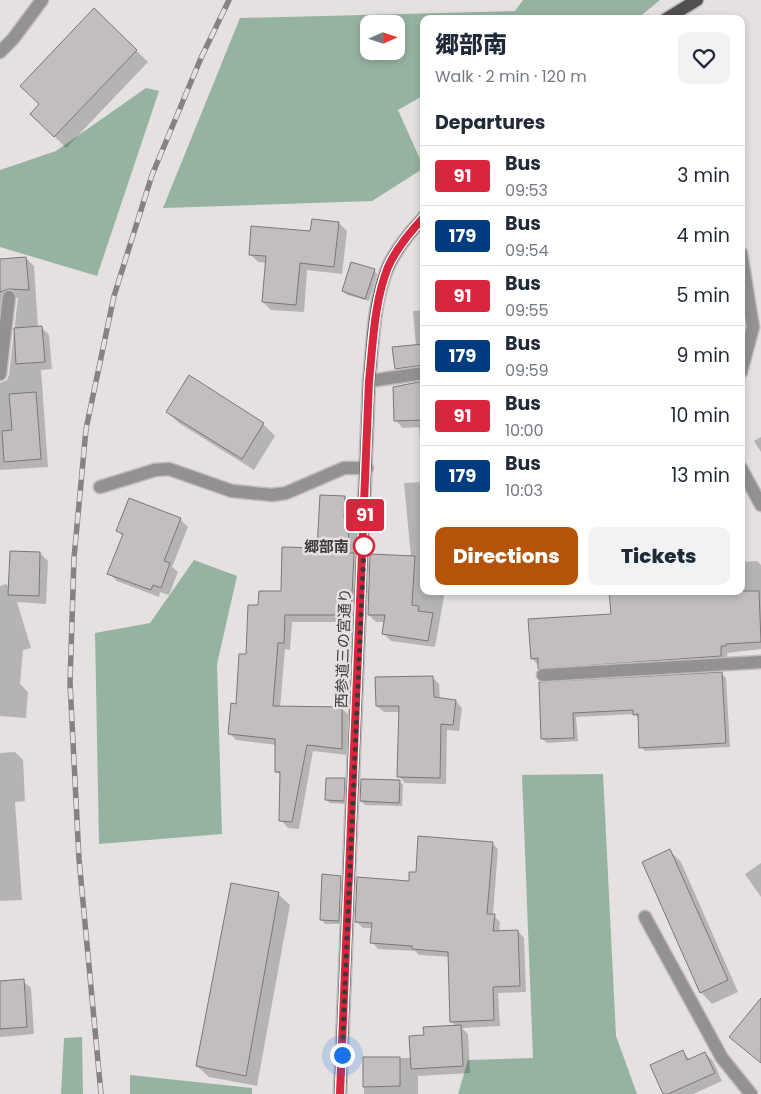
<!DOCTYPE html>
<html lang="en">
<head>
<meta charset="utf-8">
<style>
  :root { --surface:#fff; --page:#f2f2f3; --text:#1f2937; --muted:#747a83; --line:#e0e1e3; --accent:#b45309 }
  body { margin:0; font-family:Poppins,"Noto Sans JP",sans-serif; background:var(--page); color:var(--text); height:100vh; display:flex; flex-direction:column; font-size:19px; white-space:nowrap }
  * { box-sizing:border-box; margin:0 }
  p { font-size:16px; color:var(--muted) }
  .icon { flex:none; width:28px; height:28px; fill:none; stroke:currentColor; stroke-width:2; stroke-linecap:round; stroke-linejoin:round }
  .map { position:relative; flex:1; overflow:hidden }
  .side { position:absolute; left:420px; top:15px; width:325px; height:580px; display:flex; flex-direction:column; background:var(--surface); border-radius:10px; box-shadow:0 2px 8px #0003 }
  .side>* { flex:none }
  .badge { padding:0 10px; border-radius:4px; font-size:18px; line-height:32px }
  .needle { width:32px; rotate:87deg }
  .buttons { position:absolute; left:360px; top:15px; display:grid; gap:10px }
  .buttons a { display:grid; place-items:center; width:45px; height:45px; border-radius:10px; background:var(--surface); box-shadow:0 2px 8px #0003; font-size:25px }
  .you { position:absolute; width:25px; height:25px; margin:-12px; border:4px solid #fff; border-radius:50%; background:#1a73e8; box-shadow:0 0 0 8px #1a73e833 }
  .map>.badge { position:absolute; translate:-50% -50%; box-shadow:0 0 0 2px #fff }
  h2 { padding:0 15px; font-size:19px; line-height:45px }
  .round { display:grid; place-items:center; flex:none; width:52px; height:52px; border-radius:10px; background:var(--page) }
  .summary { display:flex; align-items:center; justify-content:space-between; height:85px; padding:0 15px }
  h1 { font-size:24px; font-weight:800; line-height:38px }
  .primary-button { display:flex; gap:10px; margin-top:auto; padding:10px 15px }
  .primary-button a { flex:1; height:58px; border-radius:10px; background:var(--accent); color:#fff; font-size:20px; font-weight:800; line-height:58px; text-align:center }
  .primary-button a+a { background:var(--page); color:var(--text) }
  ul { padding:0; list-style:none }
  li { display:flex; align-items:center; gap:15px; height:60px; padding:0 15px; border-top:1px solid var(--line) }
  li div { flex:1 }
  li b { display:block; font-size:19px }
  li em { font-style:normal }
  li .badge { min-width:55px; font-weight:700; text-align:center }
  .map>svg:first-child { display:block }
  .forest { fill:#96b3a1; fill-rule:evenodd }
  .shadow { fill:#0003 }
  .building { fill:#c2bebe; stroke:#7b7777 }
  .lines { fill:none; stroke-linecap:round; stroke-linejoin:round }
  .minor-casing { stroke:#bfbcbb; stroke-width:15 }
  .major-casing { stroke:#bfbcbb; stroke-width:15 }
  .minor { stroke:#939191; stroke-width:12 }
  .major { stroke:#524f50; stroke-width:12 }
  .rail-casing { stroke:#858382; stroke-width:5.5 }
  .rail { stroke:#e4e1e0; stroke-width:4; stroke-dasharray:11; stroke-linecap:butt }
  .line-casing { stroke:#fff; stroke-width:11 }
  .line { stroke:#d7263d; stroke-width:8 }
  .walk { stroke:#3b3a39; stroke-width:5; stroke-dasharray:0 9 }
  .stop-dot { fill:#fff; stroke:#d7263d; stroke-width:2.5 }
  .labels { text-anchor:middle; dominant-baseline:central; stroke-width:5; stroke-linejoin:round; paint-order:stroke }
  .stop-label { font-size:15px; font-weight:bold; fill:#3b3a39; stroke:#e4e1e0; text-anchor:end }
  .street-label { font-size:15px; fill:#3b3a39; stroke:#e4e1e0 }
</style>
</head>
<body>
<div class="map">
<svg width="761" height="1094" viewBox="0 0 761 1094">
  <rect width="100%" height="100%" fill="#e4e1e0"/>
  <g class="forest">
    <path d="M523,0H660L637,19H424V95L398,110L424,168L372,201L163,208L240,18L515,11ZM369,24H396V51H369Z"/>
    <path d="M146,88L159,91L97,276L0,247V170L56,151Z"/>
    <path d="M194,560L237,576L217,664L222,834L99,844L95,633L150,623Z"/>
    <path d="M603,774L616,1036L637,1094H458L468,1060L533,1058L522,775Z"/>
    <path d="M82,1037L83,1094H61L64,1038Z"/>
    <path d="M130,1075L252,1088V1094H130Z"/>
  </g>
  <g class="shadow">
    <path d="M94,10L148,62L66,148L43,125L40,104Z"/>
    <path d="M339,223L347,231L342,274L307,270L304,312L271,310L263,302L267,263L258,262L250,254Z"/>
    <path d="M26,258L34,266L38,327H41L49,335L52,369L41,370L48,467L0,470V383L7,380L9,375L18,298L13,297L0,375V260Z"/>
    <path d="M374,270L377,274L369,301L347,295L343,291Z"/>
    <path d="M741,291L747,317L741,318Z"/>
    <path d="M424,310V372L403,375L396,368L416,346L413,311Z"/>
    <path d="M424,383V591H445L435,647L391,641L384,634L385,622H376L369,615L411,557L404,483L423,482L419,427L403,428L396,421Z"/>
    <path d="M167,412L263,424L275,436L254,470L179,423Z"/>
    <path d="M761,437V452L754,441Z"/>
    <path d="M345,497L352,504L351,522L356,526L355,556L360,561L358,622H292L290,650L285,649L280,708H341L349,715L348,755L313,751L299,829L288,828L281,820L282,776L276,771L277,745L236,740L229,733L260,607L282,593L318,549Z"/>
    <path d="M180,519L188,527L172,567L178,572L169,595L160,592L159,597L117,581L109,573L123,536L118,531Z"/>
    <path d="M40,553L48,561L46,604L17,602L31,648L23,650L20,684L28,692L26,718L0,716V586L6,584L9,587Z"/>
    <path d="M757,561L761,565V649L727,653L728,663L546,675L532,658L612,616L741,591V562Z"/>
    <path d="M722,674L726,678L730,747L645,751L641,747L639,719L634,714L576,717L578,741L547,743L543,739L540,683Z"/>
    <path d="M432,677L439,684L440,699L456,701L462,708L459,731L447,730L446,784L405,783L399,776L400,712H384L377,706Z"/>
    <path d="M15,752L23,760L25,801L15,802L22,900L0,901V753Z"/>
    <path d="M344,779L348,783L347,804L330,803L326,799Z"/>
    <path d="M399,781L403,785L402,806L365,805L361,801Z"/>
    <path d="M492,843L498,849L493,915L500,922L499,932L518,931L524,938L526,992L498,993L500,1026L462,1028L468,1034L470,1073L419,1076L418,1074V1094H364V1058H411L425,1037L457,1027L452,1022L450,957L419,955L415,951L378,949L372,942L373,928H363L356,921L410,882L417,873Z"/>
    <path d="M670,851L681,862L738,992L712,1004L701,992Z"/>
    <path d="M761,863V897L745,874Z"/>
    <path d="M340,877L344,881L342,924H325L322,920Z"/>
    <path d="M278,894L290,905L257,1086L209,1077L197,1066Z"/>
    <path d="M23,981L31,988L34,1034L0,1037V982Z"/>
    <path d="M683,1052L690,1060L705,1053L713,1061L722,1081L693,1094H665Z"/>
  </g>
  <g class="building">
    <path d="M94,8L137,50L54,137L30,114L39,104L20,86Z"/>
    <path d="M312,219L339,222L334,267L300,263L296,305L262,302L266,256L249,255L251,226L310,231Z"/>
    <path d="M26,257L29,290L9,289L0,292V259Z"/>
    <path d="M351,262L375,269L365,299L342,291Z"/>
    <path d="M42,326L45,362L16,364L14,328Z"/>
    <path d="M424,344V365L395,369L392,347Z"/>
    <path d="M189,375L264,423L242,459L166,412Z"/>
    <path d="M424,381V420L394,421L393,387Z"/>
    <path d="M36,392L41,459L4,462L2,431L12,430L9,394Z"/>
    <path d="M320,495L345,496L344,518H349L348,553H354L351,615H285L284,643H278L273,706L342,707V749L307,745L292,822L279,821L280,772H275V739L228,734L231,703L236,704L239,654H246L248,605H258L259,591H281L282,547L317,548Z"/>
    <path d="M129,498L181,518L164,561L170,563L161,588L153,585L151,590L107,574L123,534L116,531Z"/>
    <path d="M10,551L40,552L39,596L8,595Z"/>
    <path d="M370,554L415,556L412,605L419,606L418,611L433,613L428,641L382,634L385,615H368Z"/>
    <path d="M609,591H759L761,642L726,644V646H721V656L538,669V658L531,659L528,619L611,614Z"/>
    <path d="M722,672L726,743L639,748L638,714L633,715V710L573,713L574,738L541,739L539,682Z"/>
    <path d="M433,676L434,697L456,700L453,725L441,724L440,778L397,777L399,706H376L375,677Z"/>
    <path d="M326,778H345L344,801L325,800Z"/>
    <path d="M361,779L400,780L399,803L360,801Z"/>
    <path d="M418,836L493,842L487,914H495L493,931L518,930L520,986L493,987L494,1020L450,1022L448,952L412,949V946L370,943L372,923L355,922L357,877L409,881V872H416Z"/>
    <path d="M670,849L728,980L700,993L642,862Z"/>
    <path d="M322,874L341,876L339,921L320,920Z"/>
    <path d="M231,883L279,892L246,1076L196,1066Z"/>
    <path d="M24,979L27,1027L0,1029V981Z"/>
    <path d="M761,998V1063L729,1037Z"/>
    <path d="M461,1025L463,1066L411,1069L409,1036L424,1035L423,1027Z"/>
    <path d="M683,1050L687,1060L705,1052L715,1073L668,1094H663L650,1065Z"/>
    <path d="M363,1057H400V1086L363,1087Z"/>
  </g>
  <g class="lines">
    <defs>
      <g id="minor">
        <path d="M0,52L13,39L42,0"/>
        <path d="M741,253L753,327L741,372"/>
        <path d="M0,374L9,297"/>
        <path d="M369,381L424,373"/>
        <path d="M741,468L761,505"/>
        <path d="M100,487L155,470L169,469L232,491L272,495L286,493L344,468H367"/>
        <path d="M543,675L761,662"/>
        <path d="M645,917L722,1058L751,1094"/>
      </g>
      <g id="major">
        <path d="M666,19L697,0"/>
        <path d="M340,1094L369,381C373,344 373,302 388,267C396,249 410,232 424,217"/>
      </g>
    </defs>
    <use href="#minor" class="minor-casing"/>
    <use href="#major" class="major-casing"/>
    <use href="#minor" class="minor"/>
    <use href="#major" class="major"/>
    <defs>
      <path id="rail" d="M101,1094L79,859L70,683L74,558L86,429L114,296L152,175L201,58L229,0"/>
    </defs>
    <use href="#rail" class="rail-casing"/>
    <use href="#rail" class="rail"/>
  </g>
  <g class="lines">
    <defs>
      <path id="line" d="M340,1094L369,381C373,344 374,302 388,267C396,249 410,232 424,217"/>
    </defs>
    <use href="#line" class="line-casing"/>
    <use href="#line" class="line"/>
    <path class="walk" d="M342,1055L364,546"/>
  </g>
  <circle class="stop-dot" cx="364" cy="546" r="10"/>
  <g class="labels">
    <g class="stop-label">
      <text x="349" y="546">郷部南</text>
    </g>
    <g class="street-label">
      <text transform="translate(343 648) rotate(-88)">西参道三の宮通り</text>
    </g>
  </g>
</svg>
<div class="buttons">
<a><svg class="needle" viewBox="-14 -14 28 28"><path d="M0-13l5 13h-10z" fill="#e53935"/><path d="M0 13l5-13h-10z" fill="#747a83"/></svg></a>
</div>
<div class="you" style="left:342px;top:1055px"></div>
<b class="badge" style="left:365px;top:515px;background:#d7263d;color:#fff">91</b>
<section class="side">
<div class="summary"><div><h1>郷部南</h1><p>Walk · 2 min · 120 m</p></div><a class="round"><svg class="icon" aria-label="heart" viewBox="0 0 24 24"><path d="M12 20l-8-8c-3-5 5-10 8-4 3-6 11-1 8 4z"/></svg></a></div>
<h2>Departures</h2>
<ul>
<li><span class="badge" style="background:#d7263d;color:#fff">91</span><div><b>Bus</b><p>09:53</p></div><em>3 min</em></li>
<li><span class="badge" style="background:#003b80;color:#fff">179</span><div><b>Bus</b><p>09:54</p></div><em>4 min</em></li>
<li><span class="badge" style="background:#d7263d;color:#fff">91</span><div><b>Bus</b><p>09:55</p></div><em>5 min</em></li>
<li><span class="badge" style="background:#003b80;color:#fff">179</span><div><b>Bus</b><p>09:59</p></div><em>9 min</em></li>
<li><span class="badge" style="background:#d7263d;color:#fff">91</span><div><b>Bus</b><p>10:00</p></div><em>10 min</em></li>
<li><span class="badge" style="background:#003b80;color:#fff">179</span><div><b>Bus</b><p>10:03</p></div><em>13 min</em></li>
</ul>
<div class="primary-button"><a>Directions</a><a>Tickets</a></div>
</section>
</div>
</body>
</html>
